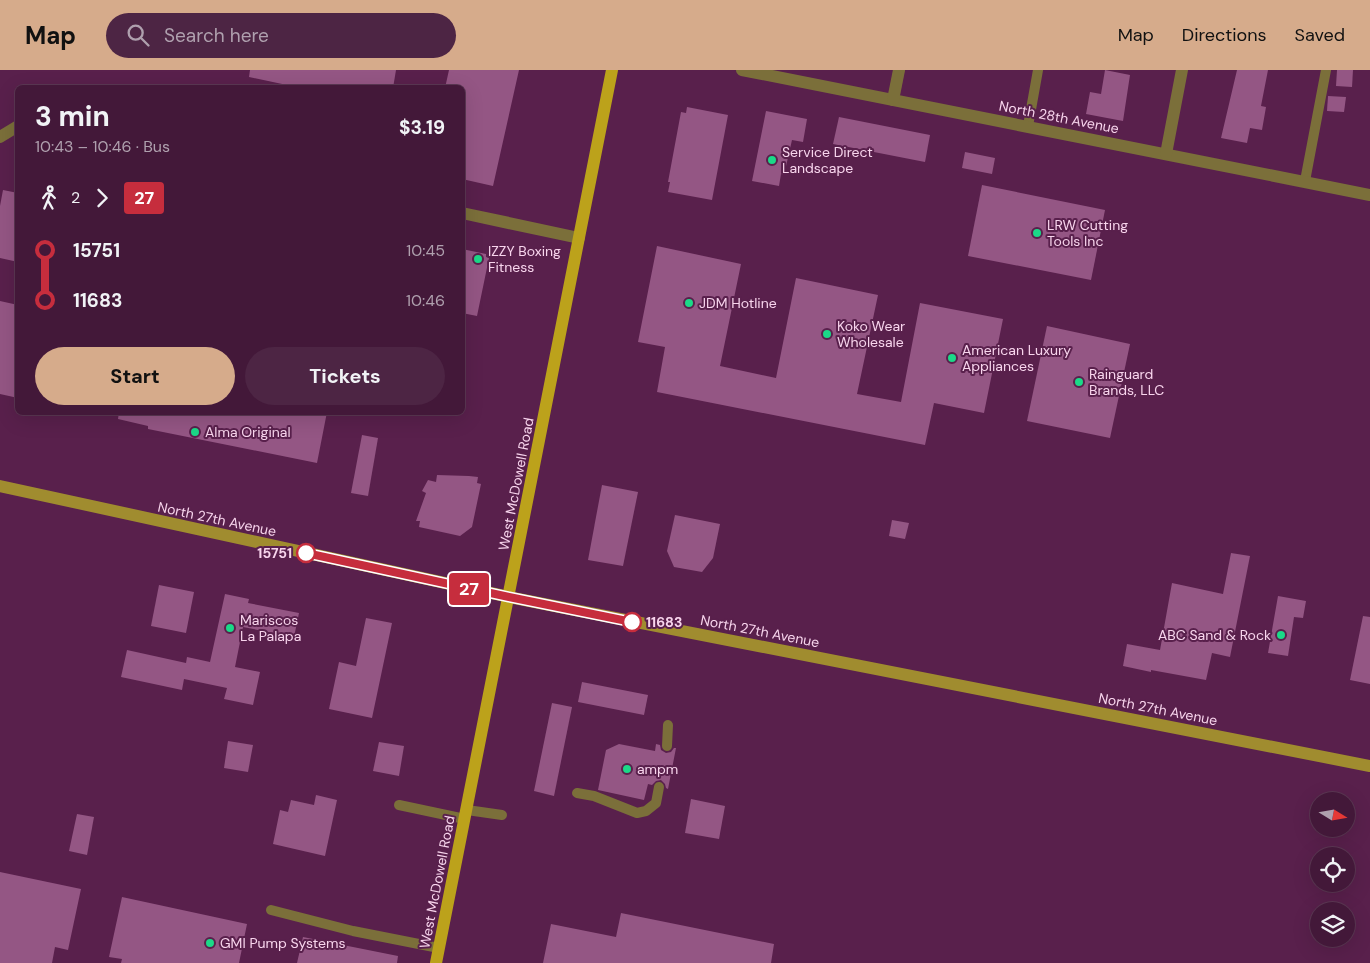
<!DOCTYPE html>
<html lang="en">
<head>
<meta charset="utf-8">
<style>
  :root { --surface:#431839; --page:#4d2544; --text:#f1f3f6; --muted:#afa0ae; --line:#5b3753; --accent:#d6ab8b }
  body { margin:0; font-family:"DM Sans",sans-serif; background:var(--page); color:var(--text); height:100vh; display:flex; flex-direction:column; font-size:19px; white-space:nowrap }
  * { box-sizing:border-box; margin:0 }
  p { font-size:16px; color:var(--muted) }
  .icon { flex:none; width:28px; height:28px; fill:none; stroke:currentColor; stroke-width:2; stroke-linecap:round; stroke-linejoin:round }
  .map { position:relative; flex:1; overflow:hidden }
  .details { position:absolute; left:15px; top:15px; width:450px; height:330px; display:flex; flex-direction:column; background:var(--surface); border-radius:8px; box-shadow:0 5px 20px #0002,0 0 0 1px var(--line) }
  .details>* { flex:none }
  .badge { padding:0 10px; border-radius:4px; font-size:18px; line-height:32px }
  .needle { width:32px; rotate:101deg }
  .buttons { position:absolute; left:1310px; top:722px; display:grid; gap:10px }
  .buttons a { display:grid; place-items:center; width:45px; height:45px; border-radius:50%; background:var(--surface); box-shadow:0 5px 20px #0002,0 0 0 1px var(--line); font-size:25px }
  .map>.badge { position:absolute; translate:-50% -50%; box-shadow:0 0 0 2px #fff }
  .legs { display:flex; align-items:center; gap:8px; height:55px; padding:0 20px; font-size:16px }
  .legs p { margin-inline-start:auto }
  .head { display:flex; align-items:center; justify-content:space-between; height:85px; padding:0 20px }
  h1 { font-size:28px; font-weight:700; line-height:38px }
  .action { display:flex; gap:10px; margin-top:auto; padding:10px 20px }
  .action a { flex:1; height:58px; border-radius:30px; background:var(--accent); color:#111; font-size:20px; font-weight:700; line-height:58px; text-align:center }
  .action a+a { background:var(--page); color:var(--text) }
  ul { padding:0 20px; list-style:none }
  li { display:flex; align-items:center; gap:18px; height:50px; font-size:19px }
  li i { display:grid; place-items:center; width:8px; height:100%; margin:0 6px; background:currentColor }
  li i::after { content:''; width:12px; height:12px; margin:-6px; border:4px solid; border-radius:50%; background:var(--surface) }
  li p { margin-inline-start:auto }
  li:first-child i { background:linear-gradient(#0000 50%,currentColor 0) }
  li:last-child i { background:linear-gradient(currentColor 50%,#0000 0) }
  header { display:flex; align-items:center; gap:30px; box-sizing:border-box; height:70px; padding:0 25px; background:var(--accent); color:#111 }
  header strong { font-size:24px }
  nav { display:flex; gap:28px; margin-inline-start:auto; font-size:18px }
  .search { width:350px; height:45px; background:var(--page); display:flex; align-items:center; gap:12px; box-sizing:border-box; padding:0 18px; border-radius:28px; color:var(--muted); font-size:19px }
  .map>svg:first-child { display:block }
  .building { fill:#945684 }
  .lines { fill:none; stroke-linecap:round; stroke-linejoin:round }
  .service { stroke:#7b6f3a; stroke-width:10 }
  .minor { stroke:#7b6f3a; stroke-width:12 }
  .secondary { stroke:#a08c2f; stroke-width:12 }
  .primary { stroke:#bca21b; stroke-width:12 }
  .line-1-casing { stroke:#fff; stroke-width:11 }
  .line-1 { stroke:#c62d3d; stroke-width:8 }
  .poi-dot { fill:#1bd988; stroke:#59204c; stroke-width:2 }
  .stop-1-dot { fill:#fff; stroke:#c62d3d; stroke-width:2.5 }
  .labels { text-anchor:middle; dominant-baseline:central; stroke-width:4; stroke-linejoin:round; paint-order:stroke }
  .street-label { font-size:14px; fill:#f8d5ed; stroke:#59204c }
  .poi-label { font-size:14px; fill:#f8d5ed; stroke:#59204c; text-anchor:start }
  .stop-label { font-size:14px; font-weight:bold; fill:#f8d5ed; stroke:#59204c; text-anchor:end }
</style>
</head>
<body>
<header>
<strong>Map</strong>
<div class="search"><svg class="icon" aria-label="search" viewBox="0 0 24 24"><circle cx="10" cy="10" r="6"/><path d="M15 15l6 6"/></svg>Search here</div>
<nav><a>Map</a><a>Directions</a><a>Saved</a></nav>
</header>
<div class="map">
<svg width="1370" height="893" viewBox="0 0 1370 893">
  <rect width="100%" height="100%" fill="#59204c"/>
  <g class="building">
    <path d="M250,0H396L393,18H301L249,7Z"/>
    <path d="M449,0H519L493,116L462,109V18H445Z"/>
    <path d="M1105,0L1130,5L1123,51L1086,44L1090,22L1101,24Z"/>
    <path d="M1237,0H1268L1261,36L1266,37L1262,60L1250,58L1247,73L1221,68Z"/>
    <path d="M1337,0H1353L1352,17L1336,16Z"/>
    <path d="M1328,26L1346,27L1344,42L1327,41Z"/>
    <path d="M687,37L728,45L712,130L668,122L670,112H668L681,42L686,43Z"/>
    <path d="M766,41L807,49L803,72L792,70L784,105L781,104L779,116L752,111Z"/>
    <path d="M839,47L930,65L925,92L833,74Z"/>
    <path d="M965,82L995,88L992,104L962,98Z"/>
    <path d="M982,115L1105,140L1091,210L968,186Z"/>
    <path d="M3,120L18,123V192L0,188V136Z"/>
    <path d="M657,176L741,194L720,296L776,308L796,208L878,225L857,324L901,332L920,233L1003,249L984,343L934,333L925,375L657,322L665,277L638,272Z"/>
    <path d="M462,179L486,184V187L489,188L477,246L462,243Z"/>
    <path d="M0,231L18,235V328L0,324Z"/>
    <path d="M1047,256L1130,274L1110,368L1027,351Z"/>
    <path d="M119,342H327L317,393L148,359V356L118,349Z"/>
    <path d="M362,365L378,368L368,426L351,423Z"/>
    <path d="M437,405L469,406L478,407L477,413L481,414L472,457L460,466L419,457L420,451H416L426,423L422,421L428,410L436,412Z"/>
    <path d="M602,415L638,422L623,496L588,490Z"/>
    <path d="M675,445L720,454L713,488L702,502L674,497L667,481Z"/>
    <path d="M892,450L909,453L905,469L889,466Z"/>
    <path d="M1231,483L1250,486L1230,587L1212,583L1206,610L1151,600V602L1123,596L1127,574L1160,580L1172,513L1223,524Z"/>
    <path d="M159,515L194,522L186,563L151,556Z"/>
    <path d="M225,524L249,529L248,533L299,543L294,567L243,557L235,597L260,602L253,635L224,629L227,618L184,609L182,620L121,607L127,580L186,593L187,587L210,592Z"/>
    <path d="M1278,526L1306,531L1303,548L1294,547L1288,586L1268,583Z"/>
    <path d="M1363,546L1370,547V614L1350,610Z"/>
    <path d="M366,548L392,553L372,648L329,639L339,592L356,596Z"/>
    <path d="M582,612L648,625L644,645L578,632Z"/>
    <path d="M552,633L572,637L554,726L534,721Z"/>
    <path d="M228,671L253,675L248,702L224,698Z"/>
    <path d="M379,672L404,676L399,706L373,701Z"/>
    <path d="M619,674L655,681L656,674L660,675L661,680L666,683L671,682L674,678H676L668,719L666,718L665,714L661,710L656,711L652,715L648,714L644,730L598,720L606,680Z"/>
    <path d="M316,725L337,730L325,786L273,774L280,740L288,742L291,730L314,735Z"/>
    <path d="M691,729L725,736L719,769L685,763Z"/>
    <path d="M77,744L94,747L87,785L69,781Z"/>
    <path d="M0,802L81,819L68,880L55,877L52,893H0Z"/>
    <path d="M122,827L247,854L239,893H121L122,889L109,887Z"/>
    <path d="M621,843L774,874L771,893H543L551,854L616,867Z"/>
    <path d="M303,867L398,886L397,893H297Z"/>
  </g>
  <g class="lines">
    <g class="service">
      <path d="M1028,56L1038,0"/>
      <path d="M1305,111L1326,0"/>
      <path d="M667,676L668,655"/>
      <path d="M577,723L594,726L637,743L646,741L656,733L659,717"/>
      <path d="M399,735L465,749"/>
      <path d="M467,740L502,745"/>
      <path d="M271,840L353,861L439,878"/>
    </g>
    <g class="minor">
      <path d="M742,0L1370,125"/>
      <path d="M893,30L899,0"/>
      <path d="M0,67L18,56"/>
      <path d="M1166,84L1182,0"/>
      <path d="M462,143L579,168"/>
    </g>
    <path class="secondary" d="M0,416L509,527L1370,696"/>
    <path class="primary" d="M436,893L612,0"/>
  </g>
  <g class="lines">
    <defs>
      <path id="line-1" d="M306,483L509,527L632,552"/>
    </defs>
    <use href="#line-1" class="line-1-casing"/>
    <use href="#line-1" class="line-1"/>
  </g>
  <g class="poi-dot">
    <circle cx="772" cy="90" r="5"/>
    <circle cx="1037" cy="163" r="5"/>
    <circle cx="478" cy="189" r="5"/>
    <circle cx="689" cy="233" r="5"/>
    <circle cx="827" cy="264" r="5"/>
    <circle cx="952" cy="288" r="5"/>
    <circle cx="1079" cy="312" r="5"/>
    <circle cx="195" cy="362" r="5"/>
    <circle cx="230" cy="558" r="5"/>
    <circle cx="1281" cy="565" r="5"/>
    <circle cx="627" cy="699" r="5"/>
    <circle cx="210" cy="873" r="5"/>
  </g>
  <g class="stop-1-dot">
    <circle cx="306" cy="483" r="9"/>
    <circle cx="632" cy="552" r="9"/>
  </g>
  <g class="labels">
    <g class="street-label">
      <text transform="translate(1059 47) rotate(11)">North 28th Avenue</text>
      <text transform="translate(516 414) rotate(-79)">West McDowell Road</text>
      <text transform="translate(217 449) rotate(12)">North 27th Avenue</text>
      <text transform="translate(760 561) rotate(11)">North 27th Avenue</text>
      <text transform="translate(1158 639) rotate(11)">North 27th Avenue</text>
      <text transform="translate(437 812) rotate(-79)">West McDowell Road</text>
    </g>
    <g class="poi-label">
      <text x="782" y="82">Service Direct<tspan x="782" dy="16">Landscape</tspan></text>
      <text x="1047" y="155">LRW Cutting<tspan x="1047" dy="16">Tools Inc</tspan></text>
      <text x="488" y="181">IZZY Boxing<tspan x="488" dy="16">Fitness</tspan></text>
      <text x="699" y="233">JDM Hotline</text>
      <text x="837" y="256">Koko Wear<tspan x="837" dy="16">Wholesale</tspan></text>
      <text x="962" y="280">American Luxury<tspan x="962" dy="16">Appliances</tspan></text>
      <text x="1089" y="304">Rainguard<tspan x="1089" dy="16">Brands, LLC</tspan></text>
      <text x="205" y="362">Alma Original</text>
      <text x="240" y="550">Mariscos<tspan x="240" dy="16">La Palapa</tspan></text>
      <text x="1271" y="565" text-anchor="end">ABC Sand &amp; Rock</text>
      <text x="637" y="699">ampm</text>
      <text x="220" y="873">GMI Pump Systems</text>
    </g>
    <g class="stop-label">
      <text x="292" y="483">15751</text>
      <text x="646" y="552" text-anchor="start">11683</text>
    </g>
  </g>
</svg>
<div class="buttons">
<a><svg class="needle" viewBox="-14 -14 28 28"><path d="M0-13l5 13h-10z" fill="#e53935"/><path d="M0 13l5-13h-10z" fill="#afa0ae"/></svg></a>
<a><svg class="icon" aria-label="locate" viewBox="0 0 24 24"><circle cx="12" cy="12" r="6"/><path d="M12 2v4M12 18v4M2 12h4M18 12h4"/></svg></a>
<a><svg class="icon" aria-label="layers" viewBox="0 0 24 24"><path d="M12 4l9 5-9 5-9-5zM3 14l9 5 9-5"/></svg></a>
</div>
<b class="badge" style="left:469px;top:519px;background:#c62d3d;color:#fff">27</b>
<section class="details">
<div class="head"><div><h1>3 min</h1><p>10:43 – 10:46 · Bus</p></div><b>$3.19</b></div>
<div class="legs"><svg class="icon" aria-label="walk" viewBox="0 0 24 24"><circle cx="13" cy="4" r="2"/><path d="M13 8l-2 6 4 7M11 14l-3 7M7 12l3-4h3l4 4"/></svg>2<svg class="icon" aria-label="forward" viewBox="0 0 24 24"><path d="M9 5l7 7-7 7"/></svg><b class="badge" style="background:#c62d3d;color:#fff">27</b></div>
<ul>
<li><i style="color:#c62d3d"></i><b>15751</b><p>10:45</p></li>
<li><i style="color:#c62d3d"></i><b>11683</b><p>10:46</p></li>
</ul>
<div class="action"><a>Start</a><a>Tickets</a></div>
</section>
</div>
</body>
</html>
